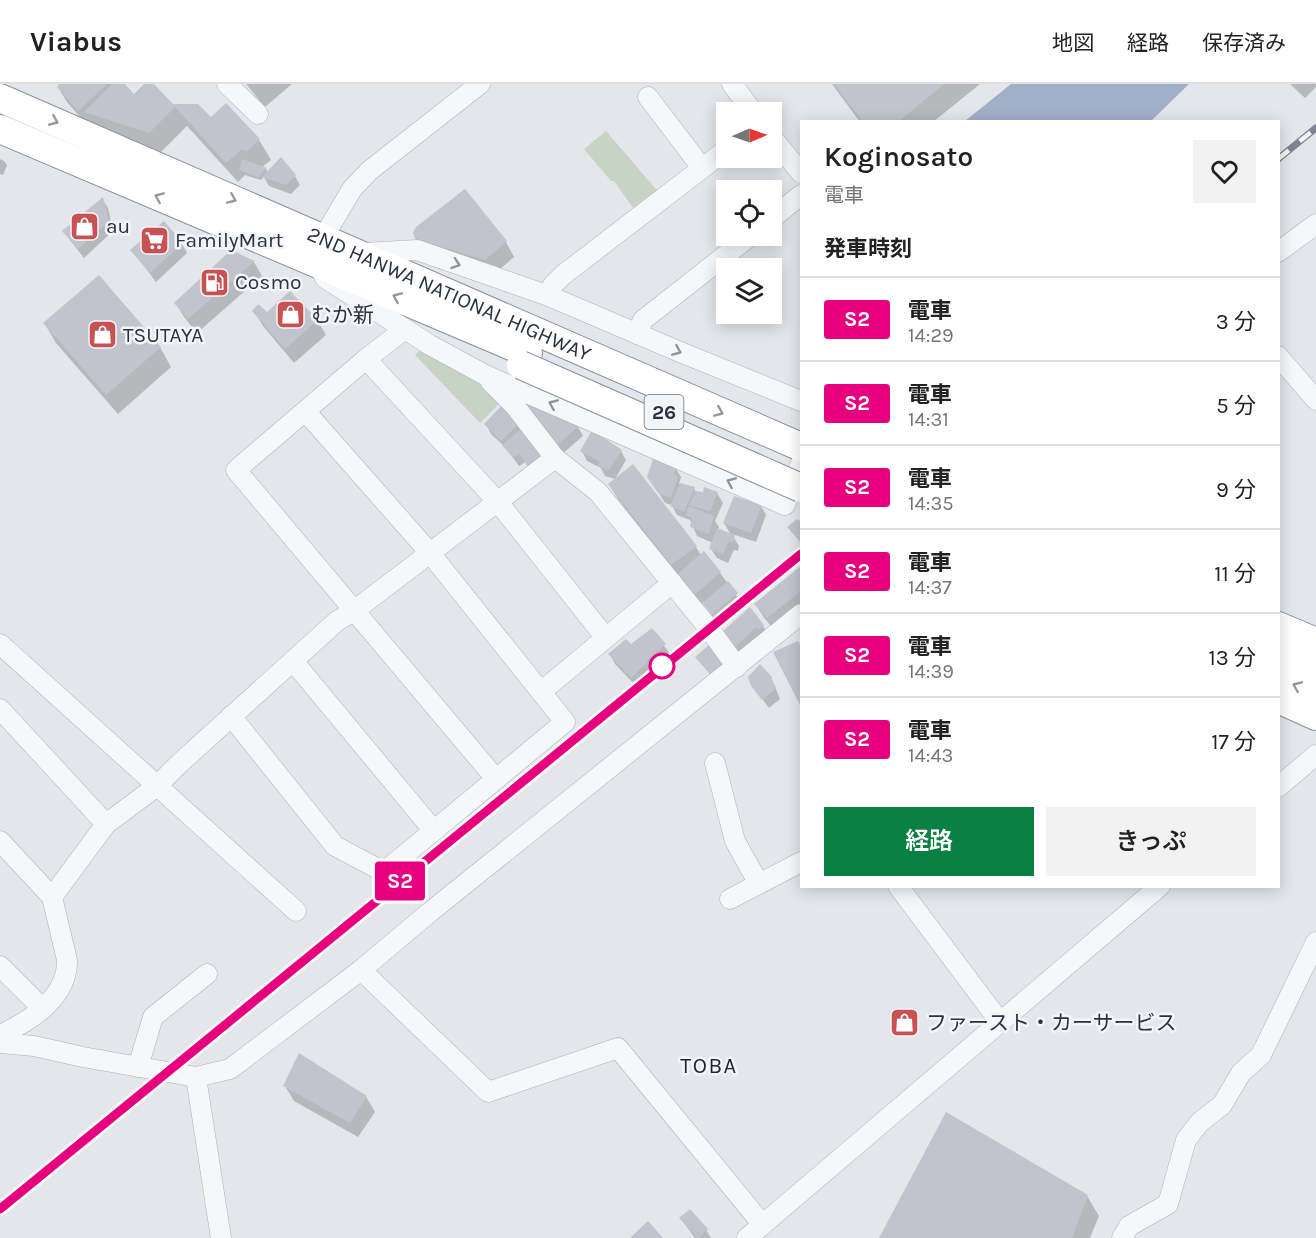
<!DOCTYPE html>
<html lang="ja">
<head>
<meta charset="utf-8">
<style>
  :root { --surface:#fff; --page:#f2f2f2; --text:#222; --muted:#767676; --line:#e0e0e0; --accent:#0b8043 }
  body { margin:0; font-family:Karla,"Noto Sans JP",sans-serif; background:var(--page); color:var(--text); height:100vh; display:flex; flex-direction:column; font-size:22px; white-space:nowrap }
  * { box-sizing:border-box; margin:0 }
  p { font-size:20px; color:var(--muted) }
  .icon { flex:none; width:33px; height:33px; fill:none; stroke:currentColor; stroke-width:2; stroke-linecap:round; stroke-linejoin:round }
  .map { position:relative; flex:1; overflow:hidden }
  .drawer { position:absolute; left:800px; top:36px; width:480px; height:768px; display:flex; flex-direction:column; background:var(--surface); border-radius:0px; box-shadow:0 3px 15px #0003 }
  .drawer>* { flex:none }
  .badge { padding:0 12px; border-radius:4px; font-size:21px; line-height:39px }
  .needle { width:39px; rotate:88deg }
  .buttons { position:absolute; left:716px; top:18px; display:grid; gap:12px }
  .buttons a { display:grid; place-items:center; width:66px; height:66px; border-radius:0px; background:var(--surface); box-shadow:0 3px 15px #0003; font-size:30px }
  .map>.badge { position:absolute; translate:-50% -50%; box-shadow:0 0 0 3px #fff }
  h2 { padding:0 24px; font-size:22px; line-height:54px }
  .round { display:grid; place-items:center; flex:none; width:63px; height:63px; border-radius:0px; background:var(--page) }
  .head { display:flex; align-items:center; justify-content:space-between; height:102px; padding:0 24px }
  h1 { font-size:28px; font-weight:600; line-height:45px }
  .button { display:flex; gap:12px; margin-top:auto; padding:12px 24px }
  .button a { flex:1; height:69px; border-radius:0px; background:var(--accent); color:#fff; font-size:24px; font-weight:600; line-height:69px; text-align:center }
  .button a+a { background:var(--page); color:var(--text) }
  ul { padding:0; list-style:none }
  li { display:flex; align-items:center; gap:18px; height:84px; padding:0 24px; border-top:2px solid var(--line) }
  li div { flex:1 }
  li b { display:block; font-size:22px }
  li em { font-style:normal }
  li .badge { min-width:66px; font-weight:700; text-align:center }
  header { display:flex; align-items:center; gap:36px; box-sizing:border-box; height:84px; padding:0 30px; background:var(--surface); border-bottom:2px solid var(--line) }
  header strong { font-size:28px }
  nav { display:flex; gap:33px; margin-inline-start:auto; font-size:21px }
  .map>svg:first-child { display:block }
  .green { fill:#c7d4c5 }
  .water { fill:#a1afc8 }
  .shadow { fill:#0003 }
  .building { fill:#c1c4cd }
  .lines { fill:none; stroke-linecap:round; stroke-linejoin:round }
  .minor-casing { stroke:#adb0b8; stroke-width:21 }
  .highway-casing { stroke:#8c91a1; stroke-width:30 }
  .minor { stroke:#f6f7f9; stroke-width:20 }
  .highway { stroke:#fff; stroke-width:28 }
  .rail-casing { stroke:#7e8394; stroke-width:7 }
  .rail { stroke:#f3f5f8; stroke-width:4.5; stroke-dasharray:14; stroke-linecap:butt }
  .highway-bridge-casing { stroke:#8c91a1; stroke-width:30; stroke-linecap:butt }
  .highway-bridge { stroke:#fff; stroke-width:28 }
  .oneway { stroke:#9698a0 }
  .oneway2 { stroke:#91949e }
  .line-casing { stroke:#fff; stroke-width:14 }
  .line { stroke:#e6007e; stroke-width:9 }
  .stop-dot { fill:#fff; stroke:#e6007e; stroke-width:3 }
  .labels { text-anchor:middle; dominant-baseline:central; stroke-width:5; stroke-linejoin:round; paint-order:stroke }
  .shield { fill:#f3f5f8; stroke:#686c79; stroke-width:1.5 }
  .shield-label { font-size:20px; font-weight:bold; fill:#2c3142 }
  .poi-label { font-size:21px; fill:#2c3142; stroke:#f3f5f8; text-anchor:start }
  .street-label { font-size:21px; fill:#2c3142; stroke:#f3f5f8 }
  .neighbourhood-label { font-size:22px; letter-spacing:1.5px; fill:#1e2333; stroke:#f3f5f8 }
</style>
</head>
<body>
<header>
<strong>Viabus</strong>
<nav><a>地図</a><a>経路</a><a>保存済み</a></nav>
</header>
<div class="map">
<svg width="1316" height="1154" viewBox="0 0 1316 1154">
  <rect width="100%" height="100%" fill="#e4e6eb"/>
  <g class="green">
    <path d="M606,47L661,111L638,131L614,97H611L584,65Z"/>
    <path d="M426,261L505,314L480,339L415,271Z"/>
  </g>
  <path class="water" d="M1011,0H1189L1151,37H965Z"/>
  <g class="shadow">
    <path d="M61,0H123L134,12L146,0H152L173,21L211,35L226,21L259,56L271,76L261,84L266,85L268,89L295,92L300,101L291,110L269,102L264,93L261,96L245,91L238,98L187,42L161,68L97,48L91,37L87,41L67,18L58,3Z"/>
    <path d="M246,0H292L265,23Z"/>
    <path d="M832,0H980L933,38H860Z"/>
    <path d="M1290,0H1316V3L1305,14Z"/>
    <path d="M0,75L4,77L7,81L3,91L0,90Z"/>
    <path d="M464,108L506,158L514,173L494,190L425,170L416,155Z"/>
    <path d="M103,116L108,124L113,147L84,174L63,147Z"/>
    <path d="M182,160L187,169L156,198L132,166Z"/>
    <path d="M254,178L262,192L197,249L184,233L176,219Z"/>
    <path d="M254,227L317,236L326,251L294,279L263,242Z"/>
    <path d="M45,240L160,263L171,283L118,330L56,259Z"/>
    <path d="M525,319L578,343L583,352L562,370Z"/>
    <path d="M520,339L526,378L519,382L507,365L491,350L486,340Z"/>
    <path d="M582,367H621L626,376L615,395L605,392L601,384L587,377Z"/>
    <path d="M675,383L681,393L679,400L694,404L696,408L717,409L723,419L715,437L719,443L718,446L731,451L724,439L761,422L766,431L756,458L732,450L739,462L738,467L734,466L728,479L717,474L711,465L713,459L697,452L690,436L677,431L672,421L665,419L649,393Z"/>
    <path d="M609,400L696,463L701,471L720,489L742,519L718,540L703,518L699,521L618,415Z"/>
    <path d="M801,483V528L776,548L765,535L756,521Z"/>
    <path d="M763,542L769,551L741,572L725,548Z"/>
    <path d="M652,546L671,571L651,586L652,589L637,603L615,580L610,570L631,562Z"/>
    <path d="M697,573L723,578L728,588L716,598Z"/>
    <path d="M771,593L780,615L769,624L753,602Z"/>
    <path d="M285,1002L366,1013L375,1028L358,1053L294,1017Z"/>
    <path d="M1087,1112L1099,1132L1090,1154H881Z"/>
    <path d="M681,1135L706,1146L711,1154H695Z"/>
  </g>
  <g class="building">
    <path d="M59,0H107L78,27L57,3Z"/>
    <path d="M112,0H125L134,10L144,0H154L173,20H198L211,33L226,19L260,55L246,68L242,65L226,79L175,23L149,49L84,28Z"/>
    <path d="M834,0H944L898,38H863Z"/>
    <path d="M281,73L296,91L286,101L262,93Z"/>
    <path d="M242,75L267,84L258,93L239,86Z"/>
    <path d="M465,105L507,157L485,176L415,155L413,149L416,143Z"/>
    <path d="M103,113L109,137L78,165L62,147Z"/>
    <path d="M164,137L183,159L150,189L130,166Z"/>
    <path d="M231,166L255,177L188,235L174,219Z"/>
    <path d="M99,191L161,263L106,311L43,239Z"/>
    <path d="M290,207L318,236L285,265L252,227L258,220L267,228Z"/>
    <path d="M524,317L579,342L556,362L521,321Z"/>
    <path d="M504,319L521,338L501,357L484,340Z"/>
    <path d="M522,344L545,370L528,383L520,370L513,374L502,361Z"/>
    <path d="M592,346L622,366L609,386L598,382L600,378L580,367Z"/>
    <path d="M653,375L676,382L674,390L678,393L671,414L658,409L647,393Z"/>
    <path d="M633,380L697,462L671,481L608,400Z"/>
    <path d="M680,399L695,403L684,428L670,422Z"/>
    <path d="M704,403L718,408L710,427L689,421L696,407L703,408Z"/>
    <path d="M734,412L762,421L751,449L723,439Z"/>
    <path d="M689,422L714,432L709,450L690,443L692,434L685,431Z"/>
    <path d="M797,435L798,437L801,435V459L787,443Z"/>
    <path d="M717,444L735,451L733,458L729,457L723,470L709,465Z"/>
    <path d="M704,467L721,488L693,512L676,491Z"/>
    <path d="M801,482V507L767,534L754,520Z"/>
    <path d="M728,497L738,509L712,531L702,519Z"/>
    <path d="M750,523L764,541L759,545L756,543L735,563L723,547Z"/>
    <path d="M652,544L666,560L646,577L648,578L631,594L608,570L626,555L631,560Z"/>
    <path d="M798,557L801,562V623L773,568Z"/>
    <path d="M710,560L724,578L710,590L695,573Z"/>
    <path d="M760,580L772,593L771,595L776,604L762,616L751,602L748,593Z"/>
    <path d="M299,969L367,1012L350,1039L283,1002Z"/>
    <path d="M946,1028L1088,1111L1072,1154H879Z"/>
    <path d="M690,1125L708,1145L698,1154L679,1134Z"/>
    <path d="M648,1137L663,1154H630Z"/>
  </g>
  <g class="lines">
    <defs>
      <g id="minor">
        <path d="M227,0L258,30"/>
        <path d="M480,0L369,87L352,105L323,154L318,179L325,194L430,261L485,291L785,421L801,379"/>
        <path d="M732,0L753,28"/>
        <path d="M648,13L702,84"/>
        <path d="M771,52L801,89"/>
        <path d="M771,135L801,111"/>
        <path d="M1278,168L1316,140"/>
        <path d="M364,169L417,166L492,192L549,212L680,268L801,317"/>
        <path d="M549,212L553,201L563,191L726,66"/>
        <path d="M405,245L366,275L236,386L496,695"/>
        <path d="M637,250L643,236L750,152"/>
        <path d="M1278,272L1316,316"/>
        <path d="M366,275L498,418L605,553"/>
        <path d="M491,298L515,322L555,374L598,408L710,546L737,583"/>
        <path d="M0,560L296,827"/>
        <path d="M293,577L434,747"/>
        <path d="M542,607L672,499"/>
        <path d="M0,625L106,740"/>
        <path d="M231,632L335,762L384,788L565,638L430,469L306,328"/>
        <path d="M715,679L735,757L759,800"/>
        <path d="M1278,703L1316,671"/>
        <path d="M0,757L52,813"/>
        <path d="M898,802L1000,938"/>
        <path d="M730,815L801,778"/>
        <path d="M0,882L43,925"/>
        <path d="M361,886L488,1008L618,964L763,1141"/>
        <path d="M0,951C30,937 68,914 67,876L52,813L106,740L157,702L180,679L337,537L355,526L555,374"/>
        <path d="M0,959L34,962L83,973L196,993L230,985L361,886L430,828L801,530"/>
        <path d="M138,983L153,933L207,890"/>
        <path d="M196,993L221,1154"/>
        <path d="M747,1154L1160,802"/>
        <path d="M1122,1154L1129,1142L1168,1120L1186,1056L1200,1038L1222,1021L1241,989L1261,971L1316,858"/>
      </g>
      <g id="highway">
        <path id="s1" d="M0,14L801,363"/>
        <path d="M0,45L528,269"/>
        <path d="M1278,542L1316,558"/>
        <path d="M1278,569L1316,586"/>
        <path d="M1278,593L1316,610"/>
        <path d="M1278,615L1316,632"/>
      </g>
    </defs>
    <use href="#minor" class="minor-casing"/>
    <use href="#highway" class="highway-casing"/>
    <use href="#minor" class="minor"/>
    <use href="#highway" class="highway"/>
    <defs>
      <g id="rail">
        <path d="M1278,75L1316,44"/>
        <path d="M0,1125L801,470"/>
      </g>
    </defs>
    <use href="#rail" class="rail-casing"/>
    <use href="#rail" class="rail"/>
    <defs>
      <path id="highway-bridge" d="M521,281L801,404"/>
    </defs>
    <use href="#highway-bridge" class="highway-bridge-casing"/>
    <use href="#highway-bridge" class="highway-bridge"/>
  </g>
  <defs><path id="oneway-chevron" d="M-2-3.5L2.5 0L-2 3.5" fill="none" stroke-width="1.6" stroke-linecap="round" stroke-linejoin="round" transform="scale(1.5)"/></defs>
  <g class="oneway">
    <use href="#oneway-chevron" transform="translate(54 37) rotate(23)"/>
    <use href="#oneway-chevron" transform="translate(159 113) rotate(-157)"/>
    <use href="#oneway-chevron" transform="translate(232 115) rotate(23)"/>
    <use href="#oneway-chevron" transform="translate(397 213) rotate(-157)"/>
    <use href="#oneway-chevron" transform="translate(719 328) rotate(23)"/>
    <use href="#oneway-chevron" transform="translate(1297 602) rotate(-157)"/>
  </g>
  <g class="oneway2">
    <use href="#oneway-chevron" transform="translate(456 180) rotate(19)"/>
    <use href="#oneway-chevron" transform="translate(677 267) rotate(23)"/>
    <use href="#oneway-chevron" transform="translate(553 320) rotate(-157)"/>
    <use href="#oneway-chevron" transform="translate(731 398) rotate(-157)"/>
  </g>
  <g class="lines">
    <defs>
      <path id="line" d="M0,1125L801,470"/>
    </defs>
    <use href="#line" class="line-casing"/>
    <use href="#line" class="line"/>
  </g>
  <defs>
    <symbol id="shop-square" viewBox="-11 -11 22 22"><rect x="-9" y="-9" width="18" height="18" rx="4" fill="#c85153" stroke="#f3f5f8"/><path d="M-5-2.5h2.3a2.7 3.5 0 0 1 5.4 0H5L5.5 6h-11ZM-1.5-2.5h3a1.5 2.3 0 0 0-3 0Z" fill="#fff"/></symbol>
    <symbol id="supermarket-square" viewBox="-11 -11 22 22"><rect x="-9" y="-9" width="18" height="18" rx="4" fill="#c85153" stroke="#f3f5f8"/><path d="M-6-5.5h2.5l.6 2H6L4.5 2H-2.5L-4.4-4H-6ZM-1.5 3.2a1.3 1.3 0 1 0 .1 0ZM3 3.2a1.3 1.3 0 1 0 .1 0Z" fill="#fff"/></symbol>
    <symbol id="fuel-square" viewBox="-11 -11 22 22"><rect x="-9" y="-9" width="18" height="18" rx="4" fill="#c85153" stroke="#f3f5f8"/><path d="M-5.5-6h7V0h2V4h1.3V-2.5L3-4.5l.8-.8L6-3V5H2.5V1h-1V6h-7ZM-4.2-4.7v3.2H.2V-4.7Z" fill="#fff"/></symbol>
  </defs>
  <g fill-rule="evenodd">
    <use href="#shop-square" x="68" y="126" width="33" height="33"/>
    <use href="#supermarket-square" x="138" y="140" width="33" height="33"/>
    <use href="#fuel-square" x="198" y="182" width="33" height="33"/>
    <use href="#shop-square" x="274" y="214" width="33" height="33"/>
    <use href="#shop-square" x="86" y="234" width="33" height="33"/>
    <use href="#shop-square" x="888" y="922" width="33" height="33"/>
  </g>
  <circle class="stop-dot" cx="662" cy="582" r="12"/>
  <g class="labels">
    <rect class="shield" x="644.5" y="311" width="39" height="34" rx="4.5"/>
    <g class="shield-label">
      <text x="664" y="328">26</text>
    </g>
    <g class="poi-label">
      <text x="106" y="142">au</text>
      <text x="175" y="156">FamilyMart</text>
      <text x="235" y="198">Cosmo</text>
      <text x="311" y="231">むか新</text>
      <text x="123" y="251">TSUTAYA</text>
      <text x="926" y="939">ファースト・カーサービス</text>
    </g>
    <g class="street-label">
      <text stroke="none"><textPath href="#s1" startOffset="490">2ND HANWA NATIONAL HIGHWAY</textPath></text>
    </g>
    <g class="neighbourhood-label">
      <text x="709" y="982">TOBA</text>
    </g>
  </g>
</svg>
<div class="buttons">
<a><svg class="needle" viewBox="-14 -14 28 28"><path d="M0-13l5 13h-10z" fill="#e53935"/><path d="M0 13l5-13h-10z" fill="#767676"/></svg></a>
<a><svg class="icon" aria-label="locate" viewBox="0 0 24 24"><circle cx="12" cy="12" r="6"/><path d="M12 2v4M12 18v4M2 12h4M18 12h4"/></svg></a>
<a><svg class="icon" aria-label="layers" viewBox="0 0 24 24"><path d="M12 4l9 5-9 5-9-5zM3 14l9 5 9-5"/></svg></a>
</div>
<b class="badge" style="left:400px;top:797px;background:#e6007e;color:#fff">S2</b>
<section class="drawer">
<div class="head"><div><h1>Koginosato</h1><p>電車</p></div><a class="round"><svg class="icon" aria-label="heart" viewBox="0 0 24 24"><path d="M12 20l-8-8c-3-5 5-10 8-4 3-6 11-1 8 4z"/></svg></a></div>
<h2>発車時刻</h2>
<ul>
<li><span class="badge" style="background:#e6007e;color:#fff">S2</span><div><b>電車</b><p>14:29</p></div><em>3 分</em></li>
<li><span class="badge" style="background:#e6007e;color:#fff">S2</span><div><b>電車</b><p>14:31</p></div><em>5 分</em></li>
<li><span class="badge" style="background:#e6007e;color:#fff">S2</span><div><b>電車</b><p>14:35</p></div><em>9 分</em></li>
<li><span class="badge" style="background:#e6007e;color:#fff">S2</span><div><b>電車</b><p>14:37</p></div><em>11 分</em></li>
<li><span class="badge" style="background:#e6007e;color:#fff">S2</span><div><b>電車</b><p>14:39</p></div><em>13 分</em></li>
<li><span class="badge" style="background:#e6007e;color:#fff">S2</span><div><b>電車</b><p>14:43</p></div><em>17 分</em></li>
</ul>
<div class="button"><a>経路</a><a>きっぷ</a></div>
</section>
</div>
</body>
</html>
